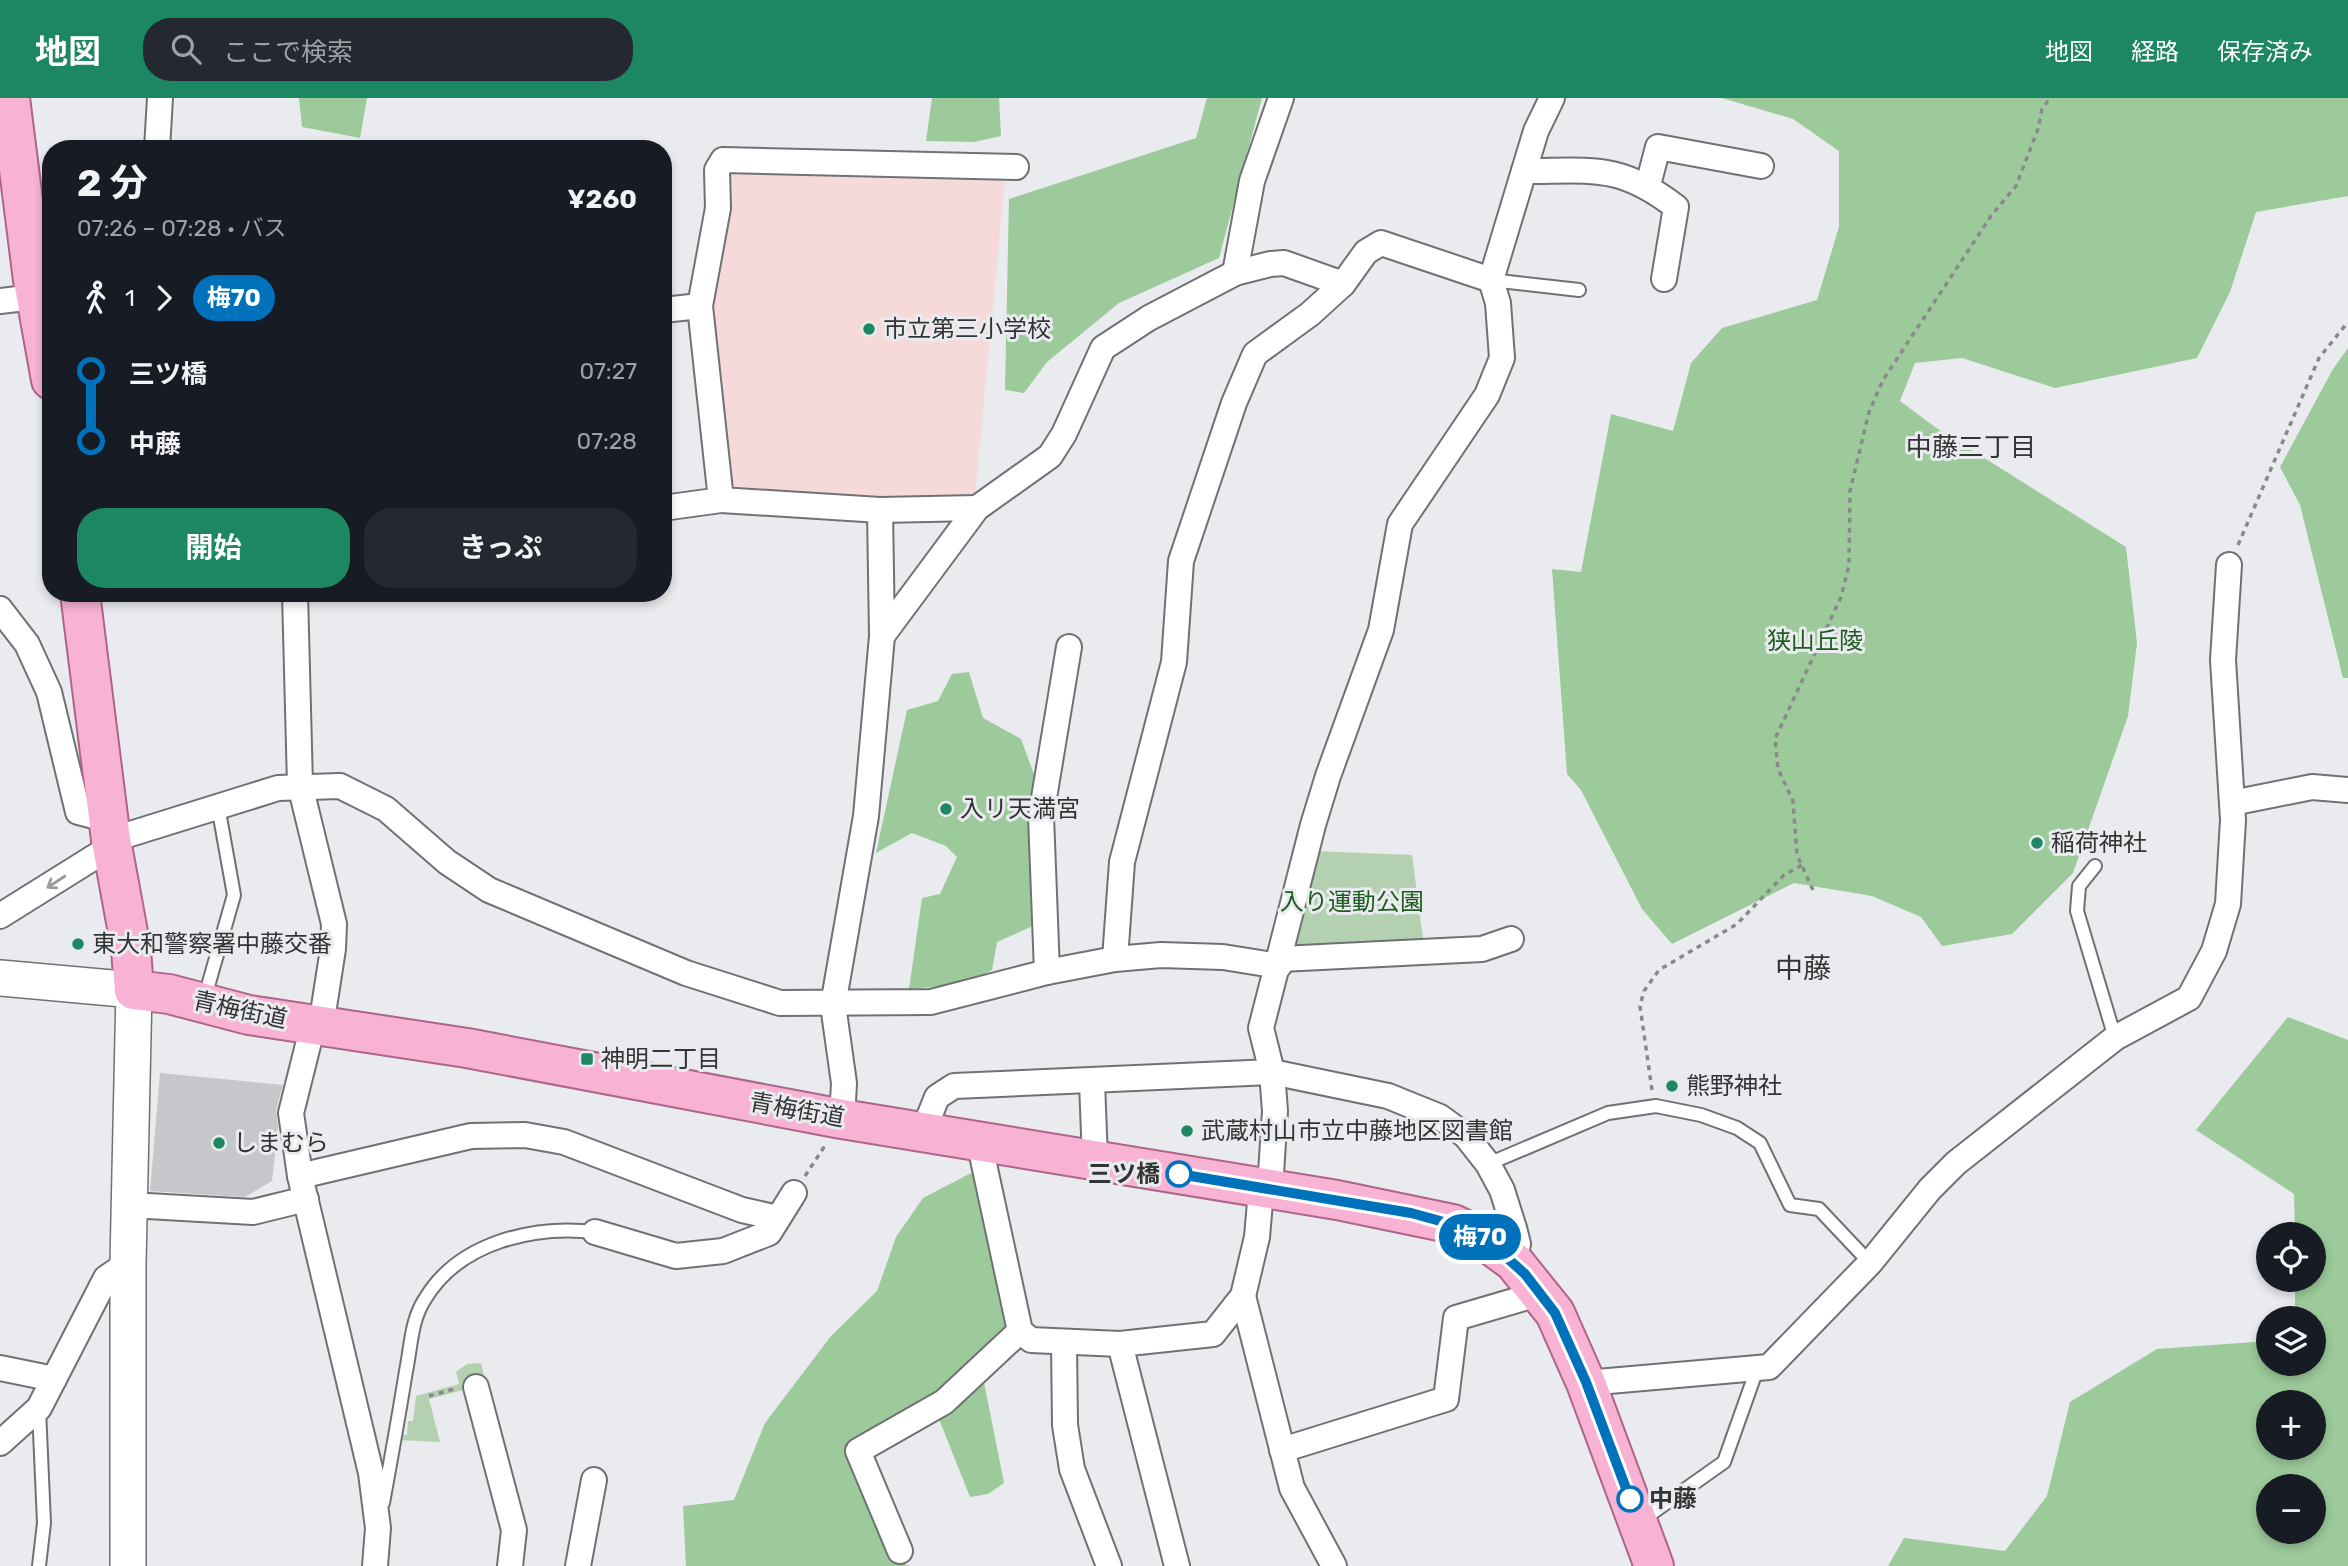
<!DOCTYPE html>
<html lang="ja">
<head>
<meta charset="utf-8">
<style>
  :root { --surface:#171b24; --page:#242831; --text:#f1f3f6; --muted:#9ea1a6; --accent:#1d8662 }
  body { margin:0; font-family:Rubik,"Noto Sans JP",sans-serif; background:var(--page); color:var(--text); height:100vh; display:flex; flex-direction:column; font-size:26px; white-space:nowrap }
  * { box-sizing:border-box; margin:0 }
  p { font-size:23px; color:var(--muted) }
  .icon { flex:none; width:38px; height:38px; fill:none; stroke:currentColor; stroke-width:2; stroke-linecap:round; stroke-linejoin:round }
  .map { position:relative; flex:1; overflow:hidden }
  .sheet { position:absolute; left:42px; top:42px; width:630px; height:462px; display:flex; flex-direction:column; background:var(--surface); border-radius:28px; box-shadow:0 4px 10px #0003 }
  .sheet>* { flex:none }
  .badge { padding:0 14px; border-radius:23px; font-size:24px; line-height:46px }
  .controls { position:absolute; left:2256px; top:1124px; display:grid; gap:14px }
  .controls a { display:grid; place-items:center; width:70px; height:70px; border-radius:50%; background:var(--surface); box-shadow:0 4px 10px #0003; font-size:35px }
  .map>.badge { position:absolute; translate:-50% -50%; box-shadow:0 0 0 4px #fff }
  .legs { display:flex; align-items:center; gap:10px; height:77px; padding:0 35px; font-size:23px }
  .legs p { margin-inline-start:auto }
  .summary { display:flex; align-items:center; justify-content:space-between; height:119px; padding:0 35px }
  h1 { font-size:38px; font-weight:700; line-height:52px }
  .button { display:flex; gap:14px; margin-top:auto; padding:14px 35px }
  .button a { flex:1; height:80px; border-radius:28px; background:var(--accent); color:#fff; font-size:28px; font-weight:700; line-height:80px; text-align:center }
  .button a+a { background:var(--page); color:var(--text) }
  ul { padding:0 35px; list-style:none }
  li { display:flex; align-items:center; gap:24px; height:70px; font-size:26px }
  li i { display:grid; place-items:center; width:10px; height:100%; margin:0 9px; background:currentColor }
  li i::after { content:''; width:18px; height:18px; margin:-9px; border:5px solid; border-radius:50%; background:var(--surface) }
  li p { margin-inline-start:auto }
  li:first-child i { background:linear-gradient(#0000 50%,currentColor 0) }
  li:last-child i { background:linear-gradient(currentColor 50%,#0000 0) }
  header { display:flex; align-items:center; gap:42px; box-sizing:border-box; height:98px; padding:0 35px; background:var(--accent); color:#fff }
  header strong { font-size:33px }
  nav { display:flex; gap:38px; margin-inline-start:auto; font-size:24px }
  .search { width:490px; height:63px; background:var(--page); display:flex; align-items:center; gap:18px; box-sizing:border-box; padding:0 24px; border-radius:28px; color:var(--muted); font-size:26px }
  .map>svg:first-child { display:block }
  .education { fill:#f5dad9 }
  .green { fill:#b3d0b1 }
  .forest { fill:#9cca9a; fill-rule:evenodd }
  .building { fill:#c6c7ca }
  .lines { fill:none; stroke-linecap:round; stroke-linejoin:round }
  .lane-casing { stroke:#6f7173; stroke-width:16 }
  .street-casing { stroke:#6f7173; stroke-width:28 }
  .secondary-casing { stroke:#6f7173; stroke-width:38 }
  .primary-casing { stroke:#ae658a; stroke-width:42 }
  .path { stroke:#88898b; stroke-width:3.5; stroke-dasharray:5 5; stroke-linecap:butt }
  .lane { stroke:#fff; stroke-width:12 }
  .street { stroke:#fff; stroke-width:24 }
  .secondary { stroke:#fff; stroke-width:35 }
  .primary { stroke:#f7b2d4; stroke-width:38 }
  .oneway { stroke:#999a9a }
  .line-1-casing { stroke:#fff; stroke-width:16 }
  .line-1 { stroke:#0072bc; stroke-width:10 }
  .poi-dot { fill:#1d8662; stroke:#e9ebee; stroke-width:2.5 }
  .stop-1-dot { fill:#fff; stroke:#0072bc; stroke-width:3.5 }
  .labels { text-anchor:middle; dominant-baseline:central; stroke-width:6; stroke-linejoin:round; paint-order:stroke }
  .poi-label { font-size:24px; fill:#333435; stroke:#e9ebee; text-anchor:start }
  .park-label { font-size:24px; fill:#1e5c20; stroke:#e9ebee }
  .street-label { font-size:24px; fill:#333435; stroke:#e9ebee }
  .stop-label { font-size:24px; font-weight:bold; fill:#333435; stroke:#e9ebee; text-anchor:end }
  .neighbourhood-label { font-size:26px; fill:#333435; stroke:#e9ebee }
  .quarter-label { font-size:28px; fill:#333435; stroke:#e9ebee }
</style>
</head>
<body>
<header>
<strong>地図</strong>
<div class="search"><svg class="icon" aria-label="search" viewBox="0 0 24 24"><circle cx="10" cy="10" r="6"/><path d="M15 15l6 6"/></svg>ここで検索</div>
<nav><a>地図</a><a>経路</a><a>保存済み</a></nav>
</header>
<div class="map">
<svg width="2348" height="1468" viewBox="0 0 2348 1468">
  <rect width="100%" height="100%" fill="#e9ebee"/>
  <path class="education" d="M725,66L1005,82L975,399L883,401L728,392L706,204Z"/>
  <g class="green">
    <path d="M1313,753L1412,757L1424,848L1295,856L1290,847Z"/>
    <path d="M481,1265L486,1286L429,1301L440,1344L398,1342L399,1336L407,1337L408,1323H413L416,1298L459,1286L456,1274L467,1266Z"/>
  </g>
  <g class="forest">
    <path d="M299,0H367L360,40L302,29Z"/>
    <path d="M932,0H999L1001,38L974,44L926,43Z"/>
    <path d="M1207,0H1262L1219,160L1119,205L1047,264L1024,295L1005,292L1009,101L1196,40Z"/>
    <path d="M1722,0H2348V98L2256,114L2230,194L2197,260L2055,290L1962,260L1915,265L1900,303L1935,329L2126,449L2137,545L2128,618L2073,775L2012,836L1942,848L1921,819L1872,798L1794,785L1672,846L1642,811L1581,692L1567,676L1552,471L1581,474L1611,316L1673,333L1691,265L1722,230L1817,202L1839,129V53L1793,21Z"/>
    <path d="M2348,250V580H2343L2300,407L2280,369L2333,271Z"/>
    <path d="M969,574L983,620L1021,641L1035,679L1028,731L1033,828L997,844L992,872L967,886L909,891L922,800L940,796L957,759L946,748L912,735L876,755L907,612L938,603L952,576Z"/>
    <path d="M2288,919L2348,942V1468H1888L1904,1440L2005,1453L2047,1398L2070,1304L2157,1251L2268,1243V1265H2314V1220H2295V1181H2314V1136H2295L2294,1096L2196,1032ZM2268,1304H2314V1349H2268ZM2268,1388H2314V1433H2268Z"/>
    <path d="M973,1074L1006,1234L979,1259L1004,1385L988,1396L970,1399L931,1301L849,1352L891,1462L910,1468H686L683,1408L734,1402L765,1325L831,1238L877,1193L896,1139L923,1100Z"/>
  </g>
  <path class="building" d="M160,975L283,987L276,1012L278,1029L272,1083L245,1099L150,1093Z"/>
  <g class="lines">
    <defs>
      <g id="lane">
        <path d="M1491,182L1579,192"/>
        <path d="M2095,768L2079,788L2077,813L2115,940"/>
        <path d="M204,902L234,797L218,708"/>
        <path d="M1488,1066L1608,1015L1656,1008L1701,1017L1737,1030L1760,1045L1790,1107L1819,1111L1870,1165"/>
        <path d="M383,1405C391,1361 399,1317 406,1273C411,1249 411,1222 425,1201C459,1144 534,1127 595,1134"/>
        <path d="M1642,1422L1724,1364L1757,1271"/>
        <path d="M39,1468L44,1425L39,1311"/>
      </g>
      <g id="street">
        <path d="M157,51L160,0"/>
        <path d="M1524,73C1592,73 1619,65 1676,109L1664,181"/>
        <path d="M1648,87L1658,49L1761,68"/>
        <path d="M1235,175L1252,83L1281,0"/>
        <path d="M0,203L50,197"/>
        <path d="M663,212L700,208"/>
        <path d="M663,410L721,402"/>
        <path d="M977,410L880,412L721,402L700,208L718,110L717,72L723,62L1016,69"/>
        <path d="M295,495L300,687L334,826L333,851L321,928"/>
        <path d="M0,511L27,546L49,594L78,714L109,722"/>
        <path d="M882,538L977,410L1050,358L1064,336L1103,250L1149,220L1235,175L1270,166L1284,165L1343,186"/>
        <path d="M2232,705L2312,689L2348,692"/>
        <path d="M111,742L278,690L340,688L386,711L447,764L489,792L686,875L780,905L931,904L1047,874L1115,861L1161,857L1223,859L1279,868"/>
        <path d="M0,818L112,748"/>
        <path d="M1115,861L1122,764L1174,564L1181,463L1234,305L1255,256L1310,216L1343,186L1366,154L1381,145L1491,182"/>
        <path d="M1281,861L1482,851L1511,841"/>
        <path d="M1047,874L1041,718L1069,549"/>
        <path d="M313,927L291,1015L300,1078L371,1375L378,1430L375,1468"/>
        <path d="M1092,984L1095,1062"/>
        <path d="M842,1021L844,985L833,907L866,718L882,538L880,412"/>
        <path d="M923,1034L937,999L954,988L1272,974L1388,998L1440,1019L1466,1038L1488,1066L1502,1092L1514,1130L1518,1146L1514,1164"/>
        <path d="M979,1043L1020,1233L1031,1242L1120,1246L1213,1236L1243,1198L1257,1139L1260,1104L1270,1091L1275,1013L1272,974L1261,930L1313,727L1328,678L1381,532L1400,426L1487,297L1502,260L1498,205L1491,182L1536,33L1552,0"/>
        <path d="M300,1078L471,1038L525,1037L564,1044L742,1112L778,1120"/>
        <path d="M130,1107L253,1114L306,1101"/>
        <path d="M595,1134L676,1158L723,1153L769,1135L794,1095"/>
        <path d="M1243,1198L1292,1390L1334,1468"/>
        <path d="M1064,1245L1065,1327L1072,1371L1109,1468"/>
        <path d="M1120,1246L1177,1468"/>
        <path d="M0,1270L54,1281"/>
        <path d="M1586,1285L1769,1269L1870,1165L1930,1091L1956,1065L2115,940L2189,900L2214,853L2228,806L2233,722L2223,562L2229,467"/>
        <path d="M476,1289L514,1432L510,1468"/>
        <path d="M0,1345L39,1310L106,1180L128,1165"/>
        <path d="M1282,1352L1446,1301L1456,1220L1541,1195"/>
        <path d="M900,1453L858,1353L944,1304L1020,1233"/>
        <path d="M578,1468L594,1382"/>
      </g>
      <path id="secondary" d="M0,880L134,892L128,1165V1468"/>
      <g id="primary">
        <path d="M10,0L33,182L51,282"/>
        <path d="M80,495L111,742L131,851L134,892L169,896L249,917L467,950L842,1021L1337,1102L1453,1126L1480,1139L1514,1164L1555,1215L1586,1285L1654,1468"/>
      </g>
    </defs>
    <use href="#lane" class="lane-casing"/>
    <use href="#street" class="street-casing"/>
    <use href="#secondary" class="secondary-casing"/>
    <use href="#primary" class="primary-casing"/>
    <g class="path">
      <path d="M2238,447L2319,260L2348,224"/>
      <path d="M1813,792L1797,757L1793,703L1778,671L1775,641L1841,499L1849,467L1850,393L1869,314L1883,282L1991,118L2016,88L2038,31L2042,11L2050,0"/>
      <path d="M1652,992L1640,908L1644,893L1659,872L1737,826L1784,777L1802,767"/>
      <path d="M805,1078L826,1046"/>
      <path d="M429,1298L454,1291"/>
    </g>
    <use href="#lane" class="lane"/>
    <use href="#street" class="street"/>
    <use href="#secondary" class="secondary"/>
    <use href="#primary" class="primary"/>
  </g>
  <defs><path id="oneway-shaft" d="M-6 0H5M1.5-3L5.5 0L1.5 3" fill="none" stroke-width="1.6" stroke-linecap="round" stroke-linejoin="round" transform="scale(1.75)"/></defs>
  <use class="oneway" href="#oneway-shaft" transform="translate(56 784) rotate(147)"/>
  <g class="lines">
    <defs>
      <path id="line-1" d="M1179,1076L1411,1115L1462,1129L1495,1149L1525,1176L1555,1215L1586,1284L1630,1401"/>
    </defs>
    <use href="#line-1" class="line-1-casing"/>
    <use href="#line-1" class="line-1"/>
  </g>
  <g class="poi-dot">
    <circle cx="869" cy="231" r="7"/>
    <circle cx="946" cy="711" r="7"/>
    <circle cx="2037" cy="745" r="7"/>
    <circle cx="78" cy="846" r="7"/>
    <rect x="580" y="954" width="14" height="14" rx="3.5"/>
    <circle cx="1672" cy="988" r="7"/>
    <circle cx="1187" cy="1033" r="7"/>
    <circle cx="219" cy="1045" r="7"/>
  </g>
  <g class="stop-1-dot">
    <circle cx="1179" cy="1076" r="12"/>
    <circle cx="1630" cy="1401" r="12"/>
  </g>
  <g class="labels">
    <g class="poi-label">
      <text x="883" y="231">市立第三小学校</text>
      <text x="960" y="711">入リ天満宮</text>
      <text x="2051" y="745">稲荷神社</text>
      <text x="92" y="846">東大和警察署中藤交番</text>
      <text x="601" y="961">神明二丁目</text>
      <text x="1686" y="988">熊野神社</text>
      <text x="1201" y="1033">武蔵村山市立中藤地区図書館</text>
      <text x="233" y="1045">しまむら</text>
    </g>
    <g class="park-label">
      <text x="1815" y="543">狭山丘陵</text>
      <text x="1352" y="804">入り運動公園</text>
    </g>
    <g class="street-label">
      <text transform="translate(240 912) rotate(12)">青梅街道</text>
      <text transform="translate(797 1012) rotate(10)">青梅街道</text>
    </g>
    <g class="stop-label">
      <text x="1160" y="1076">三ツ橋</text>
      <text x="1649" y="1401" text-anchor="start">中藤</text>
    </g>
    <g class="neighbourhood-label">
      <text x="1971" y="349">中藤三丁目</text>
    </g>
    <g class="quarter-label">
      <text x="1803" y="870">中藤</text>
    </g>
  </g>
</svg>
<div class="controls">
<a><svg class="icon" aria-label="locate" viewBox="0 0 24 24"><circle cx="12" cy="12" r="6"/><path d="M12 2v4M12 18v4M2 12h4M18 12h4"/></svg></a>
<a><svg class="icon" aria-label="layers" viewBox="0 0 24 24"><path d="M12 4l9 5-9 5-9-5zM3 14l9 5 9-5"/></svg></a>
<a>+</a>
<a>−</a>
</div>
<b class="badge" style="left:1480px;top:1139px;background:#0072bc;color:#fff">梅70</b>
<section class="sheet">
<div class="summary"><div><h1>2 分</h1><p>07:26 – 07:28 · バス</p></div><b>¥260</b></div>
<div class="legs"><svg class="icon" aria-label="walk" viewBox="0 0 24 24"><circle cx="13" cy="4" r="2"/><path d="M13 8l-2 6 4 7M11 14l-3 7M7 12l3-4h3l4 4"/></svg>1<svg class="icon" aria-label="forward" viewBox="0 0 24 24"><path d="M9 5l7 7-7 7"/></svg><b class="badge" style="background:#0072bc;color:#fff">梅70</b></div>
<ul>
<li><i style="color:#0072bc"></i><b>三ツ橋</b><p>07:27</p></li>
<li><i style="color:#0072bc"></i><b>中藤</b><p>07:28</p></li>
</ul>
<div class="button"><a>開始</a><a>きっぷ</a></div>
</section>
</div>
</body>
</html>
